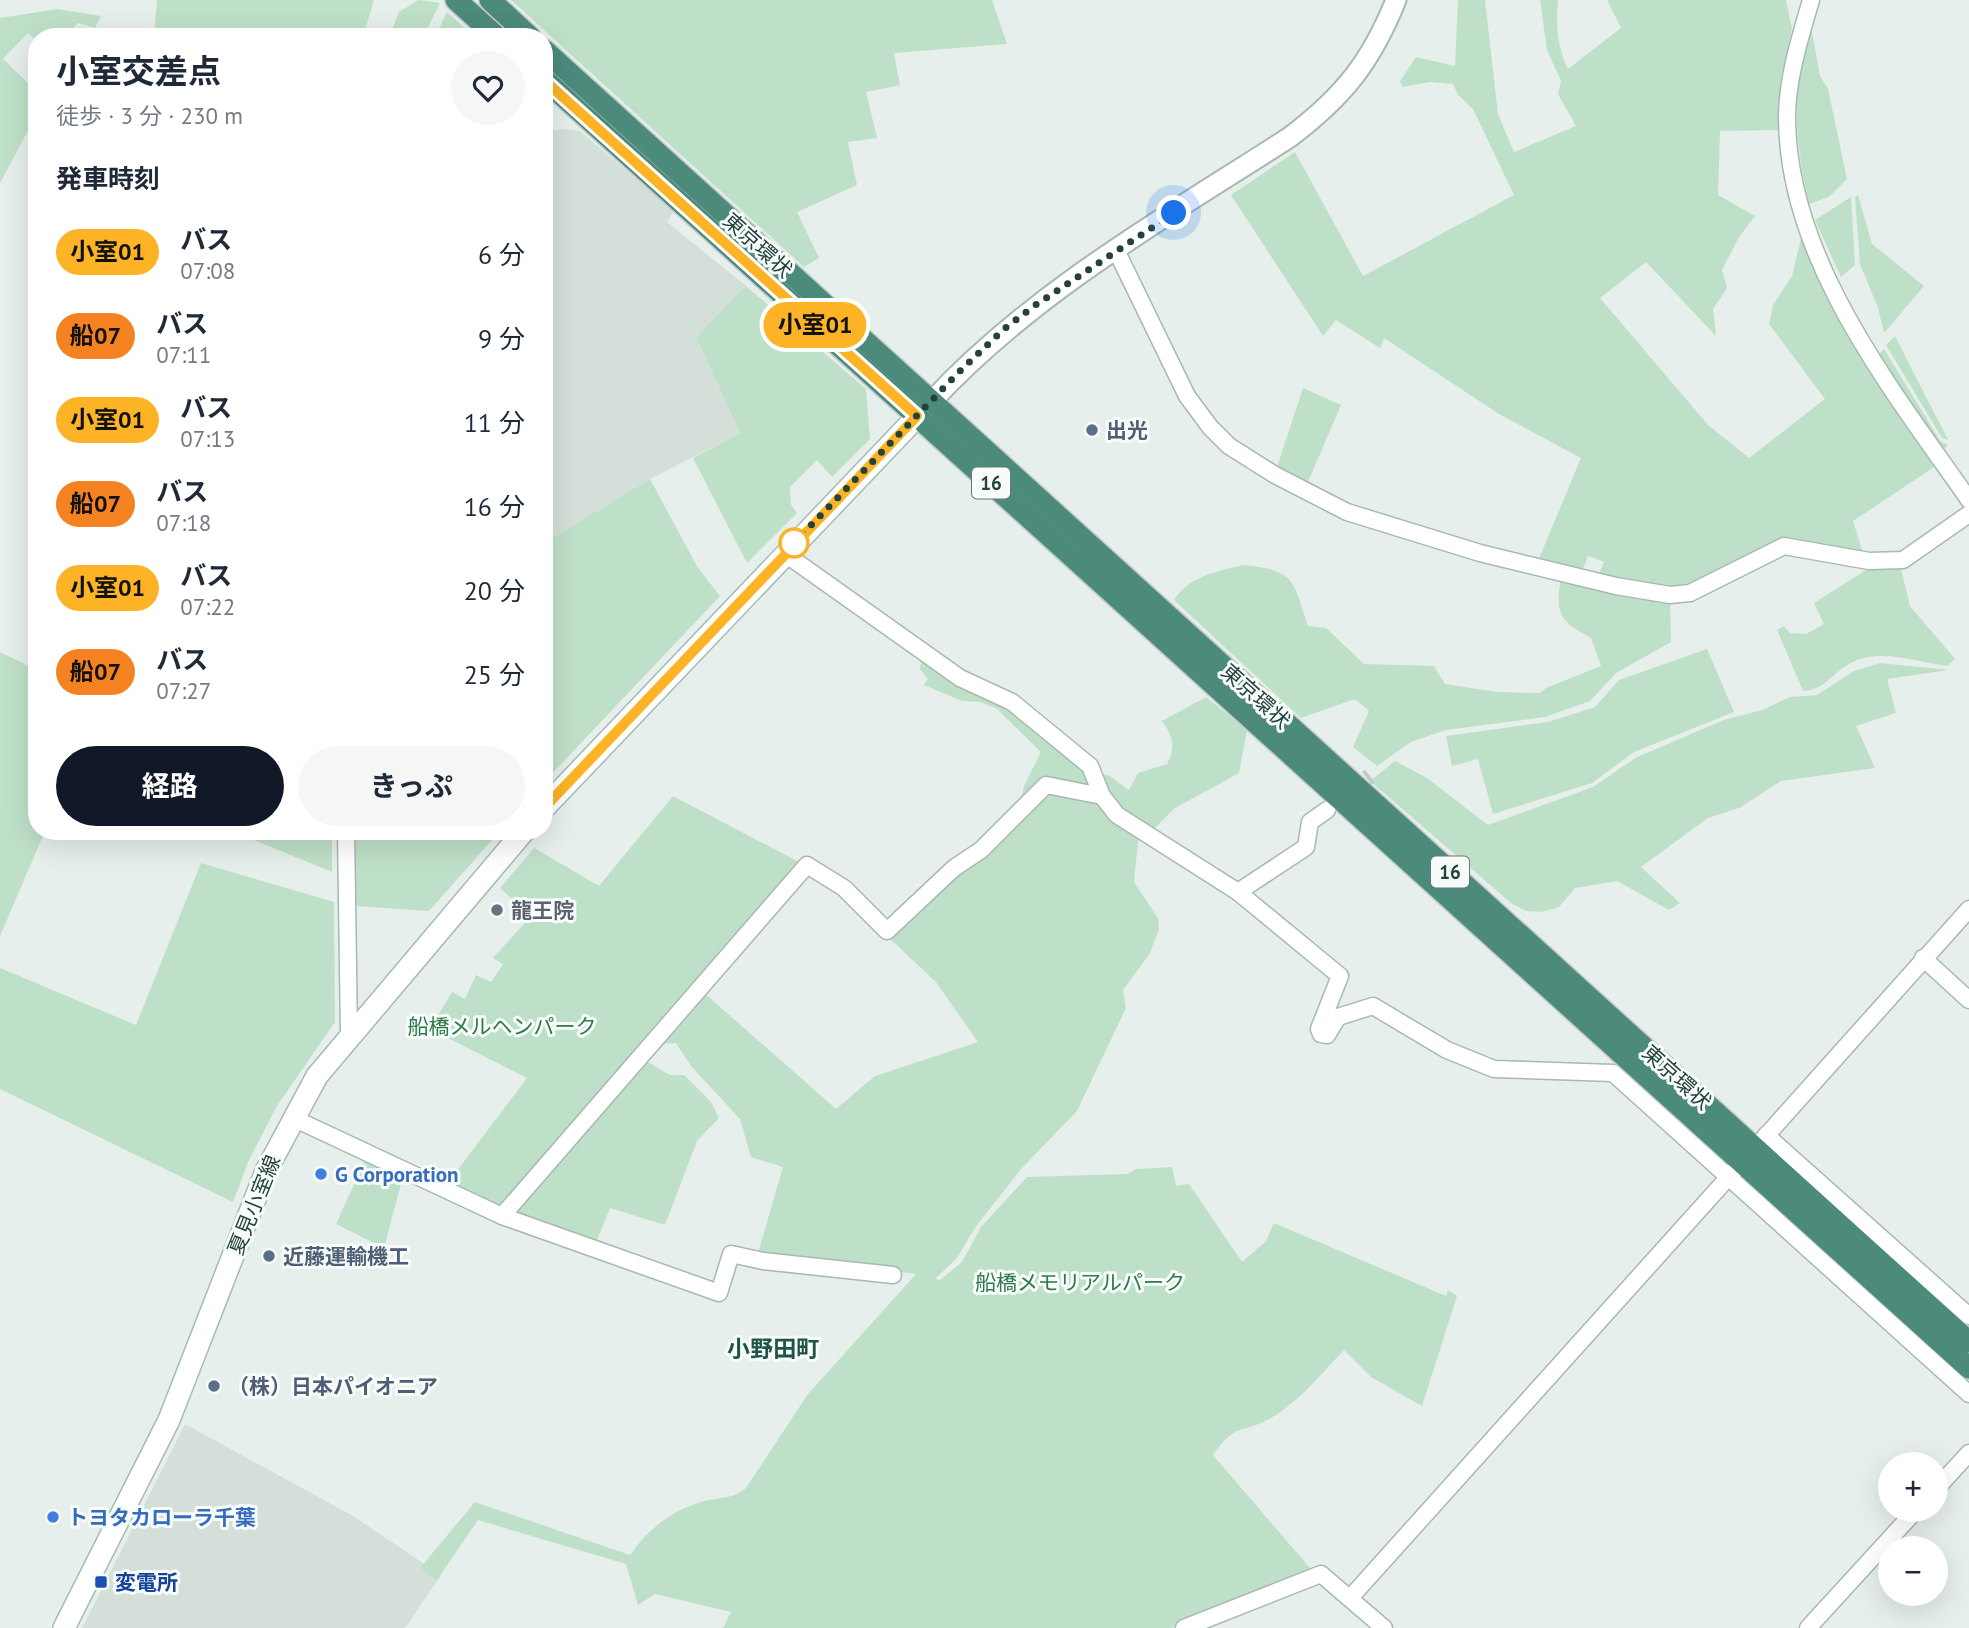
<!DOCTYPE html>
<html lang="ja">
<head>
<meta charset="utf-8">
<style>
  :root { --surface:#fff; --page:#f6f6f7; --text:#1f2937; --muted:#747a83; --accent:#111827 }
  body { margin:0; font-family:"PT Sans","Noto Sans JP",sans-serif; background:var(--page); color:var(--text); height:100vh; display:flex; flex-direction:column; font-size:26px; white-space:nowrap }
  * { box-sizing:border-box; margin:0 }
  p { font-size:23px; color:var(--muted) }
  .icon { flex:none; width:38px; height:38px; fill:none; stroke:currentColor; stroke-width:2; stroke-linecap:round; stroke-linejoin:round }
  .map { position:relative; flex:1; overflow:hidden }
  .details { position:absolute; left:28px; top:28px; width:525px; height:812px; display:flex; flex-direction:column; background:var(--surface); border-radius:28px; box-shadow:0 7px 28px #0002 }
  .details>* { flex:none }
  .badge { padding:0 14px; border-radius:23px; font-size:24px; line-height:46px }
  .fabs { position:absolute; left:1878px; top:1452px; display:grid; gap:14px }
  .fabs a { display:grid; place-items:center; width:70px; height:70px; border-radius:50%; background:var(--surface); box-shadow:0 7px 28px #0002; font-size:35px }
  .you { position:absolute; width:35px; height:35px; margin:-18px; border:5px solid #fff; border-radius:50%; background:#1a73e8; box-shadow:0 0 0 10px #1a73e833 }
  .map>.badge { position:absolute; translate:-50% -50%; box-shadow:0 0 0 4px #fff }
  h2 { padding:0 28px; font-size:26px; line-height:63px }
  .round { display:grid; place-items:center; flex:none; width:74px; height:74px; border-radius:37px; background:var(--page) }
  .overview { display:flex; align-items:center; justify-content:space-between; height:119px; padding:0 28px }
  h1 { font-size:33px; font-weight:700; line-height:52px }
  .cta { display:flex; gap:14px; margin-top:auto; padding:14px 28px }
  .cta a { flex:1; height:80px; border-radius:42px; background:var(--accent); color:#fff; font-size:28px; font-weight:700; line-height:80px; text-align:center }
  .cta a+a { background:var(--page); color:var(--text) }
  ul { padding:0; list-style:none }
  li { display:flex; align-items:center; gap:21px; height:84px; padding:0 28px }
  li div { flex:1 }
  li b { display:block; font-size:26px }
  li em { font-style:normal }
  li .badge { min-width:77px; font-weight:700; text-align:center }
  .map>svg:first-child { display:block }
  .built { fill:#d4dfda }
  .green { fill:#bfe0c8 }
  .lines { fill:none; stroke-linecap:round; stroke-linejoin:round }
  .minor-tunnel { stroke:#bfccc8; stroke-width:16; stroke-dasharray:16 8; stroke-linecap:butt }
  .minor-casing { stroke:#a8b8b2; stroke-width:19 }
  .tertiary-casing { stroke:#a8b8b2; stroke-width:23 }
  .secondary-casing { stroke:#a4bbb3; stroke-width:24 }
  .trunk-casing { stroke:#c2cac8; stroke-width:24 }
  .minor { stroke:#fff; stroke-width:16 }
  .tertiary { stroke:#fff; stroke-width:19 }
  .secondary { stroke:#fff; stroke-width:21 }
  .trunk { stroke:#4c8a7c; stroke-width:21 }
  .line-casing { stroke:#fff; stroke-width:16 }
  .line { stroke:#fcb426; stroke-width:10 }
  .walk { stroke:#24423a; stroke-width:7; stroke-dasharray:0 12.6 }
  .service-dot { fill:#5c6f8a; stroke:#f7fbf9; stroke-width:2.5 }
  .stop-dot { fill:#fff; stroke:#fcb426; stroke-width:3.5 }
  .worship-dot { fill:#6b7280; stroke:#f7fbf9; stroke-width:2.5 }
  .shop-dot { fill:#3f7fe0; stroke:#f7fbf9; stroke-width:2.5 }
  .transit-dot { fill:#1a4fb4; stroke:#f7fbf9; stroke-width:2.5 }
  .labels { text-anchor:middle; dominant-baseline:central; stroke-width:6; stroke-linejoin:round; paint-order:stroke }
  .shield { fill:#f7fbf9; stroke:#637a73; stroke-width:2 }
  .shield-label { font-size:19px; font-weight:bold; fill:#24423a }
  .street-label { font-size:21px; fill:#24423a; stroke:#f7fbf9 }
  .service-label { font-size:21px; font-weight:bold; fill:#4e5e75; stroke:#f7fbf9; text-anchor:start }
  .worship-label { font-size:21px; font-weight:bold; fill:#5b616d; stroke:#f7fbf9; text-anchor:start }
  .park-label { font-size:21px; fill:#2d7a4b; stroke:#f7fbf9 }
  .shop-label { font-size:21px; font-weight:bold; fill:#366cbe; stroke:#f7fbf9; text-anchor:start }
  .transit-label { font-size:21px; font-weight:bold; fill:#164399; stroke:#f7fbf9; text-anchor:start }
  .neighbourhood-label { font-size:23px; font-weight:bold; fill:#1f5548; stroke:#f7fbf9 }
</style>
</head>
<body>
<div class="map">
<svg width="1969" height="1628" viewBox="0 0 1969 1628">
  <rect width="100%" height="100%" fill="#e6efeb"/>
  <g class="built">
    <path d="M564,129L580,131L674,211L667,222L746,286L696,337L740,433L650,479L544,543V132Z"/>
    <path d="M185,1424L353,1516L441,1575L405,1628H82Z"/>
  </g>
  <g class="green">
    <path d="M157,0H374L363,37H347V33L202,30L199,37H154Z"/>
    <path d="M419,0L440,3L423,37H389L399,12Z"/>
    <path d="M511,0H992L1007,44L894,53L900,85L866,92L877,138L848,142L857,185L797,212L819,258L804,267Z"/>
    <path d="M1458,0H1485L1498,114L1514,152L1576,126L1558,94L1561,81L1547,50L1540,0H1558C1556,24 1557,47 1568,69L1621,28L1607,0H1786L1792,29L1781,81L1779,130L1720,131L1718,195L1755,216L1739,237L1722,270L1727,288L1713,309L1716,336L1646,262L1600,298L1708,425L1749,458L1825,399L1769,324L1773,305L1792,276L1802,234C1836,319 1883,390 1934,467L1853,521L1863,553L1795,541L1691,587L1671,588L1598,575L1604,562L1588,556L1582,571L1538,561L1581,458L1499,414L1384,338L1380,348L1336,320L1323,336L1231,195L1295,152L1363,276L1514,195L1473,109L1458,95L1453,84L1429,82L1403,87L1400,81L1416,57L1455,66Z"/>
    <path d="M57,9L101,16L95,28L78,23L71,30L69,37H37V41L28,33L3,59L29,84L37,76V114L0,183V18Z"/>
    <path d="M447,12L475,37H435Z"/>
    <path d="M1808,31L1812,32L1820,76L1828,89L1847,179L1829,197L1809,204C1800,165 1794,124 1798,84C1800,67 1805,49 1808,31Z"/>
    <path d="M1858,195L1872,244L1924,286L1884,333L1878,308L1860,264L1855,197Z"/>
    <path d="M1851,197L1855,265L1841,277L1815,220Z"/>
    <path d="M746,286L866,389L870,439L832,477L817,460L790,487L791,505L797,513L747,563L693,458L740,433L696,337Z"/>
    <path d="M1895,336L1948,440L1942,438L1886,345Z"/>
    <path d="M1884,349L1941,442L1948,445L1943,451L1878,356Z"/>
    <path d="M1303,388L1341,405L1307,484L1276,470Z"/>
    <path d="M650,479L698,568L720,596L544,782V543Z"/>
    <path d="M1243,565C1296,570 1293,581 1308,626L1326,628L1364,664L1434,666L1445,684L1497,692L1540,693L1546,688L1601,666L1591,638C1559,621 1555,614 1561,578L1670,599L1671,642L1616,673L1590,701L1545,717L1446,730L1411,742L1377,766L1353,747L1369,711L1355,699L1301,718L1174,600C1188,577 1217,571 1243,565Z"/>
    <path d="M1874,565H1900L1910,606L1955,659L1947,666C1917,662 1877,647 1849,664C1832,674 1824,690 1803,691L1777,630L1784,626L1790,633L1806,634L1824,624L1814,603Z"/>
    <path d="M1707,649L1734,712L1634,752L1592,783L1493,814L1478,759L1452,766L1446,736L1548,722L1595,707L1619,680Z"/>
    <path d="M0,652L37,670V831H45L0,936Z"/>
    <path d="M922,656L1013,708L1087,767L1098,792L1044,781L1020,806L1024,786L1041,752L996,708L980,702L962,701L924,685L928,679L920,669Z"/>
    <path d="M1880,663L1949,670L1887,679L1896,713L1856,726L1875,768L1781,781L1739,808L1708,818L1641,867L1680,903L1669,910L1617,881L1575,888L1559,907L1542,912L1526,911L1511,903L1370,781L1395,761L1427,778L1488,825L1593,787L1637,757L1724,720L1762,710L1790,697L1817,695L1854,671Z"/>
    <path d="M1206,697L1247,730L1239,773L1175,808L1152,831L1117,811L1098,773L1110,776L1129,790L1138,773L1167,764C1176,747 1173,736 1162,721Z"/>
    <path d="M1046,792L1101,800L1139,832L1134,882L1158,918L1159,929L1150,953L1123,990L1126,1008L1077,1111L1022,1168L977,1225L956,1259L936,1278L939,1281L962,1262L981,1227L1027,1177L1127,1174L1136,1169L1172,1167L1176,1186L1189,1184L1242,1262L1266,1241L1274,1223L1446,1296L1448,1290L1457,1296L1422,1406L1371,1377L1344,1350C1321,1374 1300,1401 1271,1418C1241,1435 1237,1421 1213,1455L1310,1568L1171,1628H723L731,1612L655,1594L638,1605L626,1564L478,1520L437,1580L420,1568L475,1502L630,1555C648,1529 673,1509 705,1501C721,1497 733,1499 746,1488L808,1394L916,1274L758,1253L783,1167L751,1157L740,1119L691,1066L676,1043L652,1044L702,991L836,1109L875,1076L978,1042L936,982L887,936Z"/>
    <path d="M673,796L801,863L634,1054L670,1075H684L711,1102L719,1118L697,1141L665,1225L610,1208L595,1245L511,1213L447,1184L527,1078L430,1029L452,992L465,999L476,975L491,982L503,964L493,958L531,916L500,888L534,848L599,886Z"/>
    <path d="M232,831H332V872Z"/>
    <path d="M354,831H500L429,911L355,906Z"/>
    <path d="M201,863L334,902L335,1022L277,1106L249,1160L233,1202L0,1089V968L136,1025Z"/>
    <path d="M366,1158L403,1176L384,1248L336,1224Z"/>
  </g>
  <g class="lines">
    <path class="minor-tunnel" d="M1348,793L1370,776"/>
    <defs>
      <g id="minor">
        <path d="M1811,0C1800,38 1788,75 1787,115C1786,258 1891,388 1969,500"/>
        <path d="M1116,250L1187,396L1210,427L1229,446L1275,475L1347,512L1480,553L1616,586L1670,595L1690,593L1784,546L1869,561L1903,560L1969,514"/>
        <path d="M784,553L960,678L1012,702L1090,766L1102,796L1117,815L1238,892L1340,976L1319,1029L1321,1034L1327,1035L1338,1017L1373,1006L1447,1050L1494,1069L1613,1073L1969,1394"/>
        <path d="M346,831L349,1035"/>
        <path d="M1238,892L1306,847L1310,822L1327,810"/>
        <path d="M1923,958L1969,1000"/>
        <path d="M293,1118L502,1216L719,1293L731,1254L763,1261L893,1275"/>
        <path d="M1766,1135L1969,1316"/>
        <path d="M1749,1155L1969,909"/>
        <path d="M502,1216L807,865L844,888L887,931L954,868L981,850L1046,785L1102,796"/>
        <path d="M1936,1489L1969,1453"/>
        <path d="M1350,1598L1734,1171"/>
        <path d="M1184,1628L1321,1574L1384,1628"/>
        <path d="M1808,1628L1916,1510"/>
      </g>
      <path id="tertiary" d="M932,401C1033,292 1166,217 1290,137C1344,96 1371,62 1396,0"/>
      <g id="secondary">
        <path d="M544,808L930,403"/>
        <path d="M64,1628L169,1420L266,1171L317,1076L524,831"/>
      </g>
      <g id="trunk">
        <path d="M456,0L497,37"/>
        <path d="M490,0L530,37"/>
        <path d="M544,50L1969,1342"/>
        <path d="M544,79L1969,1368"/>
      </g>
    </defs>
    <use href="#minor" class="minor-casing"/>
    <use href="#tertiary" class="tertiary-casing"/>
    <use href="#secondary" class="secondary-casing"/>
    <use href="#trunk" class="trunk-casing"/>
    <use href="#minor" class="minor"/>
    <use href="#tertiary" class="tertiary"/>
    <use href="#secondary" class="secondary"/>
    <use href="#trunk" class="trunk"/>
  </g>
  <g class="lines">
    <defs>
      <path id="line" d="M544,80L917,416L544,808"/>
    </defs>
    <use href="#line" class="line-casing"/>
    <use href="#line" class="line"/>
    <path class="walk" d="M794,543L959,372L1004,329L1034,306L1174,213"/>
  </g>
  <g class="service-dot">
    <circle cx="1092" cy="430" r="7"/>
    <circle cx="269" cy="1256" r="7"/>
    <circle cx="214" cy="1386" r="7"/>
  </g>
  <circle class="stop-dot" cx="794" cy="543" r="14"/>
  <circle class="worship-dot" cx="497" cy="910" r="7"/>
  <g class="shop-dot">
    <circle cx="321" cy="1174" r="7"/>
    <circle cx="53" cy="1517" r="7"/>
  </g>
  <rect class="transit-dot" x="94" y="1575" width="14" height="14" rx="3.5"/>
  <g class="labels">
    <g class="shield">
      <rect x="972" y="467.5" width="38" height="31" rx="5"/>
      <rect x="1431" y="856.5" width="38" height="31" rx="5"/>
    </g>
    <g class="shield-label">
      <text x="991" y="483">16</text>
      <text x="1450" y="872">16</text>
    </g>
    <g class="street-label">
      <text transform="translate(758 245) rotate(42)">東京環状</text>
      <text transform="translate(1256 696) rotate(42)">東京環状</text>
      <text transform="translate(1677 1077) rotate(42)">東京環状</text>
      <text transform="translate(254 1205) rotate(-68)">夏見小室線</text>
    </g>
    <g class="service-label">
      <text x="1106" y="430">出光</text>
      <text x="283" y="1256">近藤運輸機工</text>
      <text x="228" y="1386">（株）日本パイオニア</text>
    </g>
    <g class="worship-label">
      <text x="511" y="910">龍王院</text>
    </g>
    <g class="park-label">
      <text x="502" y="1026">船橋メルヘンパーク</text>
      <text x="1080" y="1282">船橋メモリアルパーク</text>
    </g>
    <g class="shop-label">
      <text x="335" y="1174">G Corporation</text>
      <text x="67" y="1517">トヨタカローラ千葉</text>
    </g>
    <g class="transit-label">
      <text x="115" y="1582">変電所</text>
    </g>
    <g class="neighbourhood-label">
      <text x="773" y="1348">小野田町</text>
    </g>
  </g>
</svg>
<div class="fabs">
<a>+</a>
<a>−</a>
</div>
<div class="you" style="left:1174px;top:213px"></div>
<b class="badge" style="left:815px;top:325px;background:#fcb426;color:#111">小室01</b>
<section class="details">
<div class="overview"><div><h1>小室交差点</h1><p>徒歩 · 3 分 · 230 m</p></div><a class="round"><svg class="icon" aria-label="heart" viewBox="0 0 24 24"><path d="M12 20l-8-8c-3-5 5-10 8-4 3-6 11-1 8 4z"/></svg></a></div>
<h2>発車時刻</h2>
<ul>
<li><span class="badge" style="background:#fcb426;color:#111">小室01</span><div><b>バス</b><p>07:08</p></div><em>6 分</em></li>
<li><span class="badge" style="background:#f58220;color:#111">船07</span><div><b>バス</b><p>07:11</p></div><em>9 分</em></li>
<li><span class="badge" style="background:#fcb426;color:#111">小室01</span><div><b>バス</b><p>07:13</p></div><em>11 分</em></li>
<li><span class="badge" style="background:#f58220;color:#111">船07</span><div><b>バス</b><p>07:18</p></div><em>16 分</em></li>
<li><span class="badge" style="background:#fcb426;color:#111">小室01</span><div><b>バス</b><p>07:22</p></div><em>20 分</em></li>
<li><span class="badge" style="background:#f58220;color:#111">船07</span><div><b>バス</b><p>07:27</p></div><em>25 分</em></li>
</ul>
<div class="cta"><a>経路</a><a>きっぷ</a></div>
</section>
</div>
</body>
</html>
